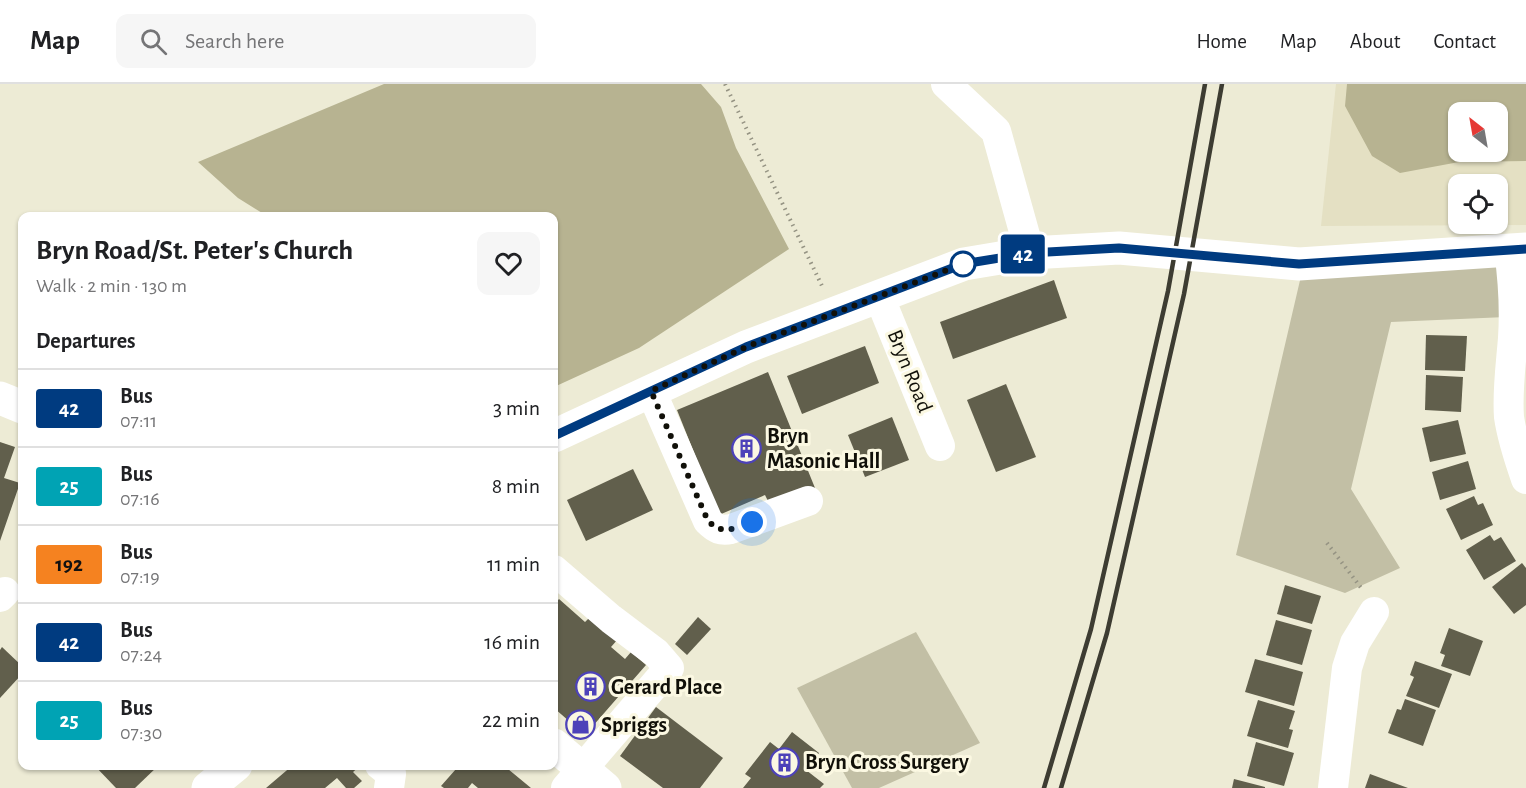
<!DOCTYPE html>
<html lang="en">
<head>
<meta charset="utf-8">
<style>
  :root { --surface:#fff; --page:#f6f6f6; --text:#202124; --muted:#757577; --line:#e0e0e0 }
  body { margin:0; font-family:"Alegreya Sans",sans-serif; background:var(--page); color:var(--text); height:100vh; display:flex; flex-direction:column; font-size:22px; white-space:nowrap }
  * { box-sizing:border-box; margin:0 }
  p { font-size:20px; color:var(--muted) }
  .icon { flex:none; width:33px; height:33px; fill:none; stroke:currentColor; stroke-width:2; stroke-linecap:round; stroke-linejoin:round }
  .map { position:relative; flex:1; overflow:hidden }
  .details { position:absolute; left:18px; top:128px; width:540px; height:558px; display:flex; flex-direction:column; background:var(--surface); border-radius:12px; box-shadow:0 2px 4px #0004 }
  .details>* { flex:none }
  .badge { padding:0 12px; border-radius:4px; font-size:21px; line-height:39px }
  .needle { width:39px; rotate:329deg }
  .fabs { position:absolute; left:1448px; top:18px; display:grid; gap:12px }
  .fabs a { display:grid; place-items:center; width:60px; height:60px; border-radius:12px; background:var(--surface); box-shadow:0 2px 4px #0004; font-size:30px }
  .you { position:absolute; width:30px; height:30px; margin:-15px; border:4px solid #fff; border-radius:50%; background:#1a73e8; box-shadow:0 0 0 9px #1a73e833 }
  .map>.badge { position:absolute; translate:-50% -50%; box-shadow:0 0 0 3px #fff }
  h2 { padding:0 18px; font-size:22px; line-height:54px }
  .round { display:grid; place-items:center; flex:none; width:63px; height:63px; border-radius:12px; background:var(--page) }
  .head { display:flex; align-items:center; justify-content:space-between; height:102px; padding:0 18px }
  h1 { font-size:28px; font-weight:700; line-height:45px }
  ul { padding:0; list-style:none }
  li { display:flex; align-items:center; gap:18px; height:78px; padding:0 18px; border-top:2px solid var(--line) }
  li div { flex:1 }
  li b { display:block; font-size:22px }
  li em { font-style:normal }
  li .badge { min-width:66px; font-weight:700; text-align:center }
  header { display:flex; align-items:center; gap:36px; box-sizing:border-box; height:84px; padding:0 30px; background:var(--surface); border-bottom:2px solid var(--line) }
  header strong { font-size:28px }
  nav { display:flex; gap:33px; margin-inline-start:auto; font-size:21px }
  .search { width:420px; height:54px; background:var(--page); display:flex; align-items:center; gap:15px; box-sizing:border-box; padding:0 21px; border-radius:12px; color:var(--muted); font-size:22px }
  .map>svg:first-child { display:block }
  .built { fill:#e4e0c3; fill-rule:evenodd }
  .green { fill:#c2bfa5 }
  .forest { fill:#b7b391; fill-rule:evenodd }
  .building { fill:#615f4c }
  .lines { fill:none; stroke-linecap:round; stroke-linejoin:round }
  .path { stroke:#959383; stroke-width:4; stroke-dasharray:1.5 4.5; stroke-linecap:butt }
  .minor { stroke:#fff; stroke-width:30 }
  .major { stroke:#fff; stroke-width:33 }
  .rail { stroke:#3d3c32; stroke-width:4.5 }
  .line-casing { stroke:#fff; stroke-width:14 }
  .line { stroke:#003b80; stroke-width:9 }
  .walk { stroke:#111009; stroke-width:6; stroke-dasharray:0 10.8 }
  .stop-dot { fill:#fff; stroke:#003b80; stroke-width:3 }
  .labels { text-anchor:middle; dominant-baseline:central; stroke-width:6; stroke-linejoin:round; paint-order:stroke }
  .street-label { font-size:22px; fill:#111009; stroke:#fbf8e2 }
  .poi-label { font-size:22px; font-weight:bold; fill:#111009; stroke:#fbf8e2; text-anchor:start }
</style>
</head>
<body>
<header>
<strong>Map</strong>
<div class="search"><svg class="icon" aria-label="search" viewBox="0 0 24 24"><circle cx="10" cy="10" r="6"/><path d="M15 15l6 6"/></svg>Search here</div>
<nav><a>Home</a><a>Map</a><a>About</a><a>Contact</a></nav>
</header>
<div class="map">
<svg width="1526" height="704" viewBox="0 0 1526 704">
  <rect width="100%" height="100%" fill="#edebd5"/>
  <path class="built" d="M1336,0H1526V141L1321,142ZM1458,28H1497V68H1458ZM1458,100H1497V140H1458Z"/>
  <g class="green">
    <path d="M1504,170L1506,233L1391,238L1351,405L1400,484L1345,509L1236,471L1301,192Z"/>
    <path d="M916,548L980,659L879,704H852L797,604Z"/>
  </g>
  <g class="forest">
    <path d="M384,0H701L721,23L736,64L789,165L639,264L554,303V132H267L238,114L198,78Z"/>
    <path d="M1347,0H1526V77L1459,78L1400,89L1372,72L1345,22ZM1497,28V68H1458V28Z"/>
  </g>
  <g class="building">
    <path d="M1054,196L1067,234L953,275L940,238Z"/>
    <path d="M1426,251L1467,252L1465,287L1425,286Z"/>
    <path d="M865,262L879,299L802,330L787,292Z"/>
    <path d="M768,288L815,404L770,421L765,411L719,431L677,326Z"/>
    <path d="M1426,291L1463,293L1461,328L1425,326Z"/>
    <path d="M1006,300L1036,373L996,388L967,316Z"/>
    <path d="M892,333L909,376L865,393L848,351Z"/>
    <path d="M1458,336L1466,370L1430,378L1422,344Z"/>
    <path d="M0,358L15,363L4,394L20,399L0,457Z"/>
    <path d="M1468,377L1476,405L1440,416L1432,388Z"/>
    <path d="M633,385L653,426L586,457L567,416Z"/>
    <path d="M1474,412L1478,421L1483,419L1493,441L1461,456L1446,425Z"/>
    <path d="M1490,451L1494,457L1501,453L1516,477L1484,496L1466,466Z"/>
    <path d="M1522,479L1526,484V521L1514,530L1492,503Z"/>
    <path d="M1285,501L1321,512L1312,540L1277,530Z"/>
    <path d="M559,515L585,538L591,532L618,555L611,563L625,575L631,568L646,581L585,651L554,624V521Z"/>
    <path d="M698,533L711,545L687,571L675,560Z"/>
    <path d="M1276,536L1312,546L1302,581L1266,571Z"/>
    <path d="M1449,544L1483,557L1470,592L1441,582L1445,571L1440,569Z"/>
    <path d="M2,563L22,582V590L0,614V566Z"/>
    <path d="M1255,575L1303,588L1294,622L1245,608Z"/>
    <path d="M1415,577L1452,590L1439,624L1406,612L1414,593L1410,591Z"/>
    <path d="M1405,615L1436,626L1423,662L1388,649L1397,625L1401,626Z"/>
    <path d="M1258,616L1295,627L1289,645L1293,646L1288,664L1247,652Z"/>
    <path d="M656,623L723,674L700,704H663L620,672Z"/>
    <path d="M792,648L819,669L806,686L824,700L820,704H743L751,694L745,690L770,658L779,665Z"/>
    <path d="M1256,658L1294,669L1284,702L1247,692Z"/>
    <path d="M94,681H159L135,704H116Z"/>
    <path d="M293,681H361L353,688L362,697L354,704H346L337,694L325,704H266Z"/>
    <path d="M451,681H503L531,704H478L472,699L468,704H444L441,702L456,685Z"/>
    <path d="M1370,690L1408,704H1365Z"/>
    <path d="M1234,695L1265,703V704H1232Z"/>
  </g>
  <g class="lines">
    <g class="path">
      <path d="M725,0L823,204"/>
      <path d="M1327,459L1362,505"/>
    </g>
    <g class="minor">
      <path d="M946,0L996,47L1030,169"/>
      <path d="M1509,166C1513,195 1515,224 1513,254C1511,280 1507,307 1509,333C1512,354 1519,375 1526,395"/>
      <path d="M879,212L940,362"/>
      <path d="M651,307L708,437C716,445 721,447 731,445L808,417"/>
      <path d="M554,486L611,535L656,569L669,584L566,704"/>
      <path d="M0,513L5,508"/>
      <path d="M380,681L391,690L389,704"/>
      <path d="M1333,704L1347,584L1355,559L1374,528"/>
    </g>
    <g class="major">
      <path d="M0,314L22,323"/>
      <path d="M554,352L746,263L964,180L1030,169L1119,164L1299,180L1526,165"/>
      <path d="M554,661L605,704"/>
      <path d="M208,704L236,681"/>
    </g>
    <g class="rail">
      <path d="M1044,704L1091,545L1168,207L1205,0"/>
      <path d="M1061,704L1107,549L1184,210L1222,0"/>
    </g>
  </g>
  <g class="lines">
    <defs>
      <path id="line" d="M554,352L746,263L963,180L1030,169L1119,164L1299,180L1526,165"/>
    </defs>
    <use href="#line" class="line-casing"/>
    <use href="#line" class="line"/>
    <path class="walk" d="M752,438C734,444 723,452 708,437L651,307L746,263L963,180"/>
  </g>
  <defs>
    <symbol id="building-ring" viewBox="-11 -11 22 22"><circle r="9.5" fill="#fbf8e2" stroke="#4d42b9" stroke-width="1.5"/><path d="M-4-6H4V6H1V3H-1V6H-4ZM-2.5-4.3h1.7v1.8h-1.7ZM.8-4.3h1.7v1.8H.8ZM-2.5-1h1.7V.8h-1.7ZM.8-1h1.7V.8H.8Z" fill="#4d42b9"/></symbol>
    <symbol id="shop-ring" viewBox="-11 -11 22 22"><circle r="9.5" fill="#fbf8e2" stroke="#4d42b9" stroke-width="1.5"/><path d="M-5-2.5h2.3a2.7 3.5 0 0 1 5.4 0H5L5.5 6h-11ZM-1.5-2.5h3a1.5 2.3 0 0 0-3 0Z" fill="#4d42b9"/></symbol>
  </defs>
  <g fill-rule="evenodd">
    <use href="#building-ring" x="730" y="348" width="33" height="33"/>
    <use href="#building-ring" x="574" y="586" width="33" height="33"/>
    <use href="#shop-ring" x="564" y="624" width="33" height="33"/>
    <use href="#building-ring" x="768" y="662" width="33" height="33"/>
  </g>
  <circle class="stop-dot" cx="963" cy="180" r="12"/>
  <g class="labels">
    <g class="street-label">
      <text transform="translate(910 287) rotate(68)">Bryn Road</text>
    </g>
    <g class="poi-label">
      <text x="767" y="352">Bryn<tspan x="767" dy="25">Masonic Hall</tspan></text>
      <text x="611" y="603">Gerard Place</text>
      <text x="601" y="641">Spriggs</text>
      <text x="805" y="678">Bryn Cross Surgery</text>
    </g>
  </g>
</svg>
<div class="fabs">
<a><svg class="needle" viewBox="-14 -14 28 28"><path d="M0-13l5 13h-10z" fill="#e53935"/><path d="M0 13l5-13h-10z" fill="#757577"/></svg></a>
<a><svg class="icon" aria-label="locate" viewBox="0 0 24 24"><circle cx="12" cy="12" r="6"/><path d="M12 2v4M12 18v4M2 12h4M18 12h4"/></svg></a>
</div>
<div class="you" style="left:752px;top:438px"></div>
<b class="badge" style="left:1023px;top:170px;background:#003b80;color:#fff">42</b>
<section class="details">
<div class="head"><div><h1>Bryn Road/St. Peter's Church</h1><p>Walk · 2 min · 130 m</p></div><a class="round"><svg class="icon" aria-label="heart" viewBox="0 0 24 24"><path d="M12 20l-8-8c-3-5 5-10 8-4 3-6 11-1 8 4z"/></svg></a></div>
<h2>Departures</h2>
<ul>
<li><span class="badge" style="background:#003b80;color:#fff">42</span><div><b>Bus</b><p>07:11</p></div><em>3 min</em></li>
<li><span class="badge" style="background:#00a3b4;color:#fff">25</span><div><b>Bus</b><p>07:16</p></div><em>8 min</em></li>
<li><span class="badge" style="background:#f58220;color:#111">192</span><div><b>Bus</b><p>07:19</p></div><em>11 min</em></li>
<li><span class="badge" style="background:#003b80;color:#fff">42</span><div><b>Bus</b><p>07:24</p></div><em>16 min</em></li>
<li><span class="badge" style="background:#00a3b4;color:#fff">25</span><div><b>Bus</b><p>07:30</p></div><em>22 min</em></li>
</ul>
</section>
</div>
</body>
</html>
